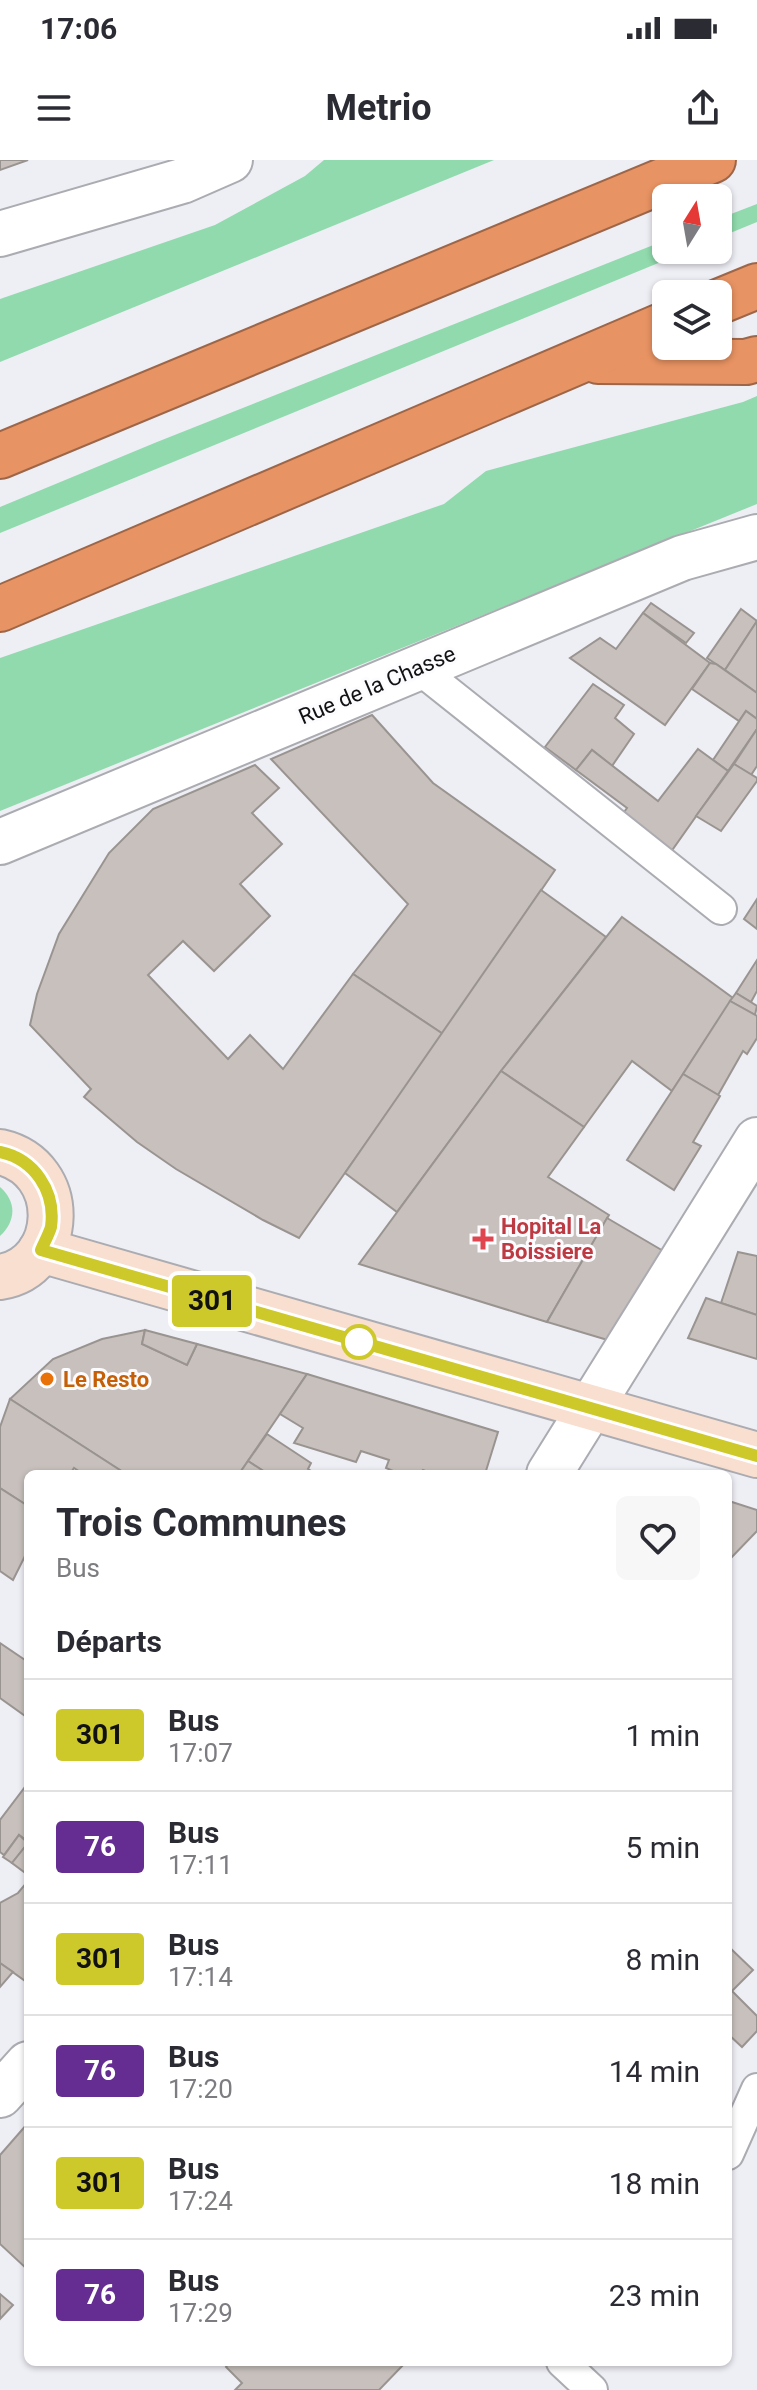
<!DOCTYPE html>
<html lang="fr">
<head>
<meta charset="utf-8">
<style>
  :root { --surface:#fff; --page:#f7f7f7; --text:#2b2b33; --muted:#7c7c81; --line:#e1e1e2 }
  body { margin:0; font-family:Roboto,sans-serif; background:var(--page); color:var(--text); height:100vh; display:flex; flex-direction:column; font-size:30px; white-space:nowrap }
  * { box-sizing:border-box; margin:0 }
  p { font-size:26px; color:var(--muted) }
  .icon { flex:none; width:44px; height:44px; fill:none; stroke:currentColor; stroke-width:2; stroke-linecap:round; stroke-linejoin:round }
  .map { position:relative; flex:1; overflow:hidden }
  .details { position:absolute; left:24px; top:1310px; width:708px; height:896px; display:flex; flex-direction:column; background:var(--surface); border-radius:12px; box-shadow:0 2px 6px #0004 }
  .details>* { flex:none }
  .badge { padding:0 16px; border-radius:6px; font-size:28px; line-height:52px }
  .needle { width:52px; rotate:11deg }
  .tools { position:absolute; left:652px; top:24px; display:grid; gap:16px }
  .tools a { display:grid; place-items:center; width:80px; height:80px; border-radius:12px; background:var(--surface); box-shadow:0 2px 6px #0004; font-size:40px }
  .map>.badge { position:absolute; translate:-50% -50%; box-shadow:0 0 0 4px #fff }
  h2 { padding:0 32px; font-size:30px; line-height:72px }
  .round { display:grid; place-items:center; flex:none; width:84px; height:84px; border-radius:12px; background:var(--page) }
  .summary { display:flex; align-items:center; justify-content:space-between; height:136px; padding:0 32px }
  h1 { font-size:38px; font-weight:700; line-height:60px }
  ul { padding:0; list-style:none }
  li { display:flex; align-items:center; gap:24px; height:112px; padding:0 32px; border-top:2px solid var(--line) }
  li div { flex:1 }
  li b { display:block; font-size:30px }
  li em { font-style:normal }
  li .badge { min-width:88px; font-weight:700; text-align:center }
  .status { display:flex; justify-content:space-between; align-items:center; height:56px; padding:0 40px; background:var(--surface); direction:ltr }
  .status svg { height:22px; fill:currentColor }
  header { display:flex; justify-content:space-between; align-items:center; height:104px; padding:0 32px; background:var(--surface); font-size:36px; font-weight:700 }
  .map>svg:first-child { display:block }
  .green { fill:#90daad }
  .building { fill:#c7c0bc; stroke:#9a9491; stroke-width:2 }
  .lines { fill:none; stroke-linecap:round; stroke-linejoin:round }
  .service-casing { stroke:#ababb2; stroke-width:34 }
  .minor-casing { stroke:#ababb2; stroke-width:48 }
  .secondary-casing { stroke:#ababb2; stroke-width:48 }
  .motorway-casing { stroke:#9d6648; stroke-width:48 }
  .service { stroke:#fff; stroke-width:30 }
  .minor { stroke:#fff; stroke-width:44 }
  .secondary { stroke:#f8dfd0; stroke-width:44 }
  .motorway { stroke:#e89363; stroke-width:44 }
  .line-casing { stroke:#fff; stroke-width:18 }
  .line { stroke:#cec92a; stroke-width:12 }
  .health-dot { fill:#e0444e; stroke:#fcfcff; stroke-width:3 }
  .stop-dot { fill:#fff; stroke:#cec92a; stroke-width:4 }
  .food-dot { fill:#e8710a; stroke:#fcfcff; stroke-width:3 }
  .labels { text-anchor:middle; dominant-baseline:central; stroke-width:6; stroke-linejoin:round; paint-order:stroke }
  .street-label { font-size:22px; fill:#121215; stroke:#fcfcff }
  .health-label { font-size:22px; font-weight:bold; fill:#be3a42; stroke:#fcfcff; text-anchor:start }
  .food-label { font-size:22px; font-weight:bold; fill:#c56008; stroke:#fcfcff; text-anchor:start }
</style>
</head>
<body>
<div class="status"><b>17:06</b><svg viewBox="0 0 49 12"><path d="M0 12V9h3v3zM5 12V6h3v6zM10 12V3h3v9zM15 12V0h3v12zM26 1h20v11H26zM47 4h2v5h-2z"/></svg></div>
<header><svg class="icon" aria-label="menu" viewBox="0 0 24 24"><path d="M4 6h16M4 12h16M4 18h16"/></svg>Metrio<svg class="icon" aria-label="share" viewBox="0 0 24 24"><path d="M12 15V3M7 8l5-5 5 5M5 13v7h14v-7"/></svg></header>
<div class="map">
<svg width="757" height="2230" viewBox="0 0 757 2230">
  <rect width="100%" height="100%" fill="#eeeef5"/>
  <g class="green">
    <path d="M324,0H494L0,202V139L215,65L305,16Z"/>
    <path d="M757,44V62L718,78V59Z"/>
    <path d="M666,80V90H690L0,373V347L157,282Z"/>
    <path d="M757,236V344L0,651V498L444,344L486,311L743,242Z"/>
    <path d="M0,1027C17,1042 16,1061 0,1076Z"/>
  </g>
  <g class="building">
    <path d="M0,0H28L0,10Z"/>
    <path d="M651,443L694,473L686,483L643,453Z"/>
    <path d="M741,449L757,461L725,510L707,498Z"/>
    <path d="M643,453L710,503L665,565L570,498L600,478L616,489Z"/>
    <path d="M757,461V533L725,510Z"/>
    <path d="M710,503L716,504L757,533V559L746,551L739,561L692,529Z"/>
    <path d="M593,524L624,545L615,558L634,574L612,606L592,590L576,610L545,587Z"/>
    <path d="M746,551L757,559V569L728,611L713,600Z"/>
    <path d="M372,555L433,623L555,710L443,874L353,814L408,744L271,599Z"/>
    <path d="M757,569V606L751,615L734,604Z"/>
    <path d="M698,589L728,611L668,696L619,659L627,648L576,610L592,590L658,641Z"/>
    <path d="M734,604L757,618V621L721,671L696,656Z"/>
    <path d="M255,605L279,628L252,653L282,684L240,724L270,756L214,811L183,781L148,815L228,899L250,875L283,909L353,814L443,874L299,1078L263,1060L176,1009L137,982L84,937L91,929L30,865L37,834L59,774L109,693L153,649Z"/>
    <path d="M541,730L606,777L501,911L397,1052L345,1013Z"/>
    <path d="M757,739V769L744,759Z"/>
    <path d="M622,757L733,838L672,931L632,901L584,967L501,911Z"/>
    <path d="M757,800V831L751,842L736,833Z"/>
    <path d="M736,833L757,846L755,855L730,841Z"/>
    <path d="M730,841L757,856V878L747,894L743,891L718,935L683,914Z"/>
    <path d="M501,911L584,967L548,1017L609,1055L547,1162L359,1104Z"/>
    <path d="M683,914L720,936L693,982L701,986L674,1030L627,1000Z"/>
    <path d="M607,1058L665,1092L611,1181L547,1162Z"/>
    <path d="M738,1092L757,1096V1155L721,1143Z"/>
    <path d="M706,1138L757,1155V1199L688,1178Z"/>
    <path d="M145,1170L142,1184L187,1205L197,1184L307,1214L239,1314H126L10,1239L53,1199L102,1179Z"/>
    <path d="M145,1170L197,1184L187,1205L142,1184Z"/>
    <path d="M307,1214L498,1272L485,1314H432L423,1310L419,1314H400L386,1308L389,1300L361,1291L356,1302L294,1283L303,1268L280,1254Z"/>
    <path d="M10,1239L126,1314H83L74,1308L70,1314H28V1346L0,1328V1267Z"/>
    <path d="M267,1274L311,1303L308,1309L316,1314H268L248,1301Z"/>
    <path d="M248,1301L268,1314H239Z"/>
    <path d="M0,1328L28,1346V1390L13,1420L0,1411Z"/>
    <path d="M732,1342L757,1350V1371L728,1401V1345Z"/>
    <path d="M0,1483L28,1502V1558L0,1538Z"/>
    <path d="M28,1623V1677L26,1680L19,1675L4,1695L0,1692V1660Z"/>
    <path d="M19,1675L28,1683L12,1703L3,1697Z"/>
    <path d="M28,1683V1715L12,1703Z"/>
    <path d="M28,1721V1823L0,1803V1743L18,1733Z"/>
    <path d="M728,1786L753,1810L732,1831L757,1856V1871L742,1887L728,1874Z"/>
    <path d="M0,1803L13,1812L0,1827Z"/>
    <path d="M28,1963V2110L0,2084V1995Z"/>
    <path d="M0,2134L13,2145L0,2159Z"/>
    <path d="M230,2202H406L379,2230H235L242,2223L226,2207Z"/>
  </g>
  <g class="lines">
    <defs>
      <g id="service">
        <path d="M418,508L721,749"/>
        <path d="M728,1994L757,1929"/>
        <path d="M562,2202L592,2230"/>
      </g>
      <g id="minor">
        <path d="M0,74L182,21L230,0"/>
        <path d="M0,682L682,398L757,377"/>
        <path d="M549,1314L757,980"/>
        <path d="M0,1935L28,1904"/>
      </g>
      <g id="secondary">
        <path d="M0,992C70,1008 65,1107 0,1117"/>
        <path d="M41,1090L757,1295"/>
      </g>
      <g id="motorway">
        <path d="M718,142L757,126"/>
        <path d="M598,201L746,202L757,199"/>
        <path d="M0,296L713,0"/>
        <path d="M0,449L666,164"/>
      </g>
    </defs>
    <use href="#service" class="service-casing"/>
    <use href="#minor" class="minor-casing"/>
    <use href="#secondary" class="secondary-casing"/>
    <use href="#motorway" class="motorway-casing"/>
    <use href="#service" class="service"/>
    <use href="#minor" class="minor"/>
    <use href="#secondary" class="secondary"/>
    <use href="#motorway" class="motorway"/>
  </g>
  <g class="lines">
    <defs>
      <path id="line" d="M0,992C34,999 56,1031 51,1067C49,1074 44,1083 41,1090L757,1296"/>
    </defs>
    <use href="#line" class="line-casing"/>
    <use href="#line" class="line"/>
  </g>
  <path class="health-dot" d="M479 1067h8v8h8v8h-8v8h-8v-8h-8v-8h8z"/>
  <circle class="stop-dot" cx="359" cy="1182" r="16"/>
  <circle class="food-dot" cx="47" cy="1219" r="8"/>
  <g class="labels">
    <g class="street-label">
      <text transform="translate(377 525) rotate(-23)">Rue de la Chasse</text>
    </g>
    <g class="health-label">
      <text x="501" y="1066">Hopital La<tspan x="501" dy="25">Boissiere</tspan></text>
    </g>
    <g class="food-label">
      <text x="63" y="1219">Le Resto</text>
    </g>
  </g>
</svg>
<div class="tools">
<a><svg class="needle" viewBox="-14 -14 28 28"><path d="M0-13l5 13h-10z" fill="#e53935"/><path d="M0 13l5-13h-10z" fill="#7c7c81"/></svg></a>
<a><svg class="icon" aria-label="layers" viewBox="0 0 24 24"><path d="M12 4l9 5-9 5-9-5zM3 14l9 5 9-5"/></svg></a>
</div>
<b class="badge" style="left:212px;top:1141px;background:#cec92a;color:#111">301</b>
<section class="details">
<div class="summary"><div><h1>Trois Communes</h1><p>Bus</p></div><a class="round"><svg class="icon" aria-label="heart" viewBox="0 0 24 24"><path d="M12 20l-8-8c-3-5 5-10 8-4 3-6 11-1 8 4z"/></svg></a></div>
<h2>Départs</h2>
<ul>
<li><span class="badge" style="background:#cec92a;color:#111">301</span><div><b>Bus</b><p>17:07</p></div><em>1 min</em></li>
<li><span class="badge" style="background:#652d91;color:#fff">76</span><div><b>Bus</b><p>17:11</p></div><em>5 min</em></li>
<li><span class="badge" style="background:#cec92a;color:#111">301</span><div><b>Bus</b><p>17:14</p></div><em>8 min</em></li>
<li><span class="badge" style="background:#652d91;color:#fff">76</span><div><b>Bus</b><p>17:20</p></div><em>14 min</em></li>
<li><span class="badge" style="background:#cec92a;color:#111">301</span><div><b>Bus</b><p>17:24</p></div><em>18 min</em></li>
<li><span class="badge" style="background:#652d91;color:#fff">76</span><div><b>Bus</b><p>17:29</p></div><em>23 min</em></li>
</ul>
</section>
</div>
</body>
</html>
